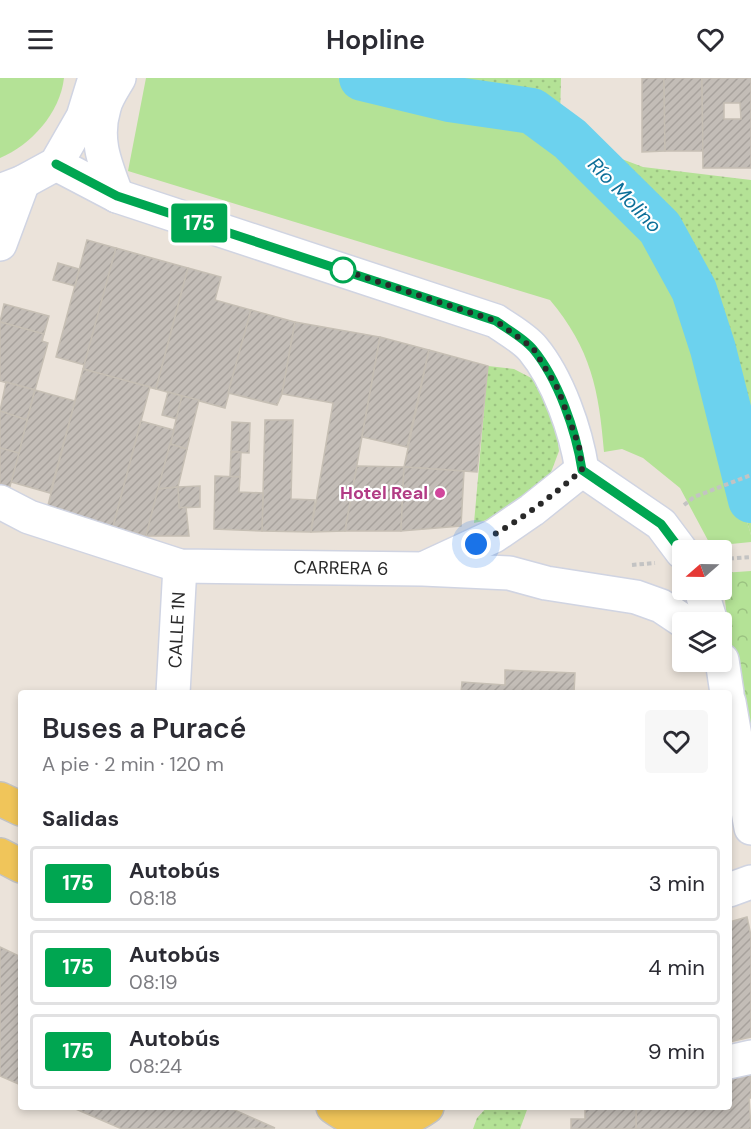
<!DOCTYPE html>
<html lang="es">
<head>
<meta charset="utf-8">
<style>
  :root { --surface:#fff; --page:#f7f7f7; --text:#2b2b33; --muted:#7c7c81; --line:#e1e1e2 }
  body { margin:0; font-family:"DM Sans",sans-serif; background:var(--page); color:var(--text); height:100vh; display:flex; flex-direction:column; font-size:22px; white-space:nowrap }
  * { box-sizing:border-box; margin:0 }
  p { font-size:20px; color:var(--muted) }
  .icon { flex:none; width:33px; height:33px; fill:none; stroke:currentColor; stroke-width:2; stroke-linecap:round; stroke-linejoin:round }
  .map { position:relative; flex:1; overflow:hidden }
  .details { position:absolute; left:18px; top:612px; width:714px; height:420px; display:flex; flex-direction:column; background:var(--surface); border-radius:6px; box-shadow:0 3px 9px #0003 }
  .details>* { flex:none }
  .badge { padding:0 12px; border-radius:4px; font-size:21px; line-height:39px }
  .needle { width:39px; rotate:250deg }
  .tools { position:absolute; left:672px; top:462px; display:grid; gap:12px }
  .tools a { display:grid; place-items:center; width:60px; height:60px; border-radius:6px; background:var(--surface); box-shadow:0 3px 9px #0003; font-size:30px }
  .you { position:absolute; width:30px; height:30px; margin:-15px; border:4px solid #fff; border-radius:50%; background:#1a73e8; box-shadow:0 0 0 9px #1a73e833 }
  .map>.badge { position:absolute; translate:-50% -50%; box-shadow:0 0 0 3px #fff }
  h2 { padding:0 24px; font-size:22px; line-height:54px }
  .round { display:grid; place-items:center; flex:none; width:63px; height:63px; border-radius:6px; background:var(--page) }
  .overview { display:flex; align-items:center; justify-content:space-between; height:102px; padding:0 24px }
  h1 { font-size:28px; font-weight:600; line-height:45px }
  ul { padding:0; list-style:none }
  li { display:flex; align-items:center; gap:18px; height:75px; margin:0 12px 9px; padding:0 12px; border:3px solid var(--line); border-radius:6px }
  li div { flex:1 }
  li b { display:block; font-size:22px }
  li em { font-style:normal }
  li .badge { min-width:66px; font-weight:700; text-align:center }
  header { display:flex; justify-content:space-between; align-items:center; height:78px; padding:0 24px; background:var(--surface); font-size:27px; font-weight:600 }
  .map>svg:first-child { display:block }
  .grass { fill:url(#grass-dots) }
  .forest { fill:url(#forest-crowns) }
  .park { fill:#b4e296 }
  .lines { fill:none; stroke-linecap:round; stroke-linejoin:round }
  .river { stroke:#6cd2ee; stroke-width:46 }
  .building { fill:url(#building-hatch); stroke:#c6bfb4; stroke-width:1.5; fill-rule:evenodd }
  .minor-casing { stroke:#d0d4e2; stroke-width:36 }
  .major-casing { stroke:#c3c3c3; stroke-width:36 }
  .path { stroke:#c3c3c3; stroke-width:4; stroke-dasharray:4.5 3; stroke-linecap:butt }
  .minor { stroke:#fff; stroke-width:33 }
  .major { stroke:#f0c55a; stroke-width:33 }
  .line-casing { stroke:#fff; stroke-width:14 }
  .line { stroke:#00a651; stroke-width:9 }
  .walk { stroke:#292929; stroke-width:6; stroke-dasharray:0 10.8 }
  .stop-dot { fill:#fff; stroke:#00a651; stroke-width:3 }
  .hotel-dot { fill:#d1479c; stroke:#fff; stroke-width:2 }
  .labels { text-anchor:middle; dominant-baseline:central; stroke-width:4.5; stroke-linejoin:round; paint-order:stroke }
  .hotel-label { font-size:18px; font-weight:bold; fill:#b23c85; stroke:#fff; text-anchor:end }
  .street-label { font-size:18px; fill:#292929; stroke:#fff }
  .water-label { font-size:20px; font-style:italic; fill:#0d6f98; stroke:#fff }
</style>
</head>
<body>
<header><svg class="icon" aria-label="menu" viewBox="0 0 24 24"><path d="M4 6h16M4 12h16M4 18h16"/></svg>Hopline<svg class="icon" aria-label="heart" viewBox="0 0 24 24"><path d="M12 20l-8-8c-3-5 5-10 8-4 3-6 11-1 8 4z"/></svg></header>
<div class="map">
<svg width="751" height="1051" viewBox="0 0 751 1051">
  <defs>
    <pattern id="grass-dots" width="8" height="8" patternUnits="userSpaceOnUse" patternTransform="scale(1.5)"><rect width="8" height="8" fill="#b4e296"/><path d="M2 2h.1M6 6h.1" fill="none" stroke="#9bc281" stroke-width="1.8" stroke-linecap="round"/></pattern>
    <pattern id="forest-crowns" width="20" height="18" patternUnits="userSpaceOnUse" patternTransform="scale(1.5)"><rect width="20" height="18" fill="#b4e296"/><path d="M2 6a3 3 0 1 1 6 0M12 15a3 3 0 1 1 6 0" fill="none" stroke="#9bc281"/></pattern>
    <pattern id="building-hatch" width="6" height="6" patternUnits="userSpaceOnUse" patternTransform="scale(1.5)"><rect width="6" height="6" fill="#c3bdb7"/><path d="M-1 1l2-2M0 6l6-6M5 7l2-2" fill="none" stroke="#a8a29d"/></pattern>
  </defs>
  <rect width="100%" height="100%" fill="#ebe3da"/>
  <g class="grass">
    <path d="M338,0H561L560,40L590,69L643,89L751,102V457L731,388L699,264L680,217L658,174L527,50L450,34Z"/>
    <path d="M488,288L514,291L537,303L556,348L559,373L550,397L506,438L474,445Z"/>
    <path d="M487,1029H528L520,1051H473L477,1040Z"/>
  </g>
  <path class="forest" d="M751,493V693L727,540L722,495Z"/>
  <g class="park">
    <path d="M0,0H64C60,35 31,67 0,80Z"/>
    <path d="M146,0H338L450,34L527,50L617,122L658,174L680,217L699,264L731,388L751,457V464L711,468L680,410L643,380L622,371L604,374C599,312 591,271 550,222L128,93Z"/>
  </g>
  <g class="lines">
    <path class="river" d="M362,0L449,21L532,33L570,61L660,150L694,212L713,271L751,422"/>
  </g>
  <g class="building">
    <path d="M642,0H664L665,73L642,74Z"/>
    <path d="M664,0H702L703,73H665Z"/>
    <path d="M702,0H751V90H703ZM724,25H740L741,41H724Z"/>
    <path d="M87,162L116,170L85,287L56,279Z"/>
    <path d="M116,170L188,190L156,311L83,291Z"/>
    <path d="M58,185L79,191L75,208L53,202Z"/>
    <path d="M188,190L221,199L215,222L251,232L225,330L156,311Z"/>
    <path d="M4,226L49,238L44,256L0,244Z"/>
    <path d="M251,232L295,244L282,316L277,327L228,315Z"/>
    <path d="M0,244L44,256L42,263L48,265L35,312L0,303Z"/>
    <path d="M295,244L380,259L345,453L311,454L333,325L282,316Z"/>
    <path d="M380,259L429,272L407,369L362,359Z"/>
    <path d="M429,272L488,288L477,394L404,389Z"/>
    <path d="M83,291L150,309L113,449L47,431Z"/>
    <path d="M6,304L35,312L27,342L0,333Z"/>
    <path d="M35,312L75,323L50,415L11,404Z"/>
    <path d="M168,314L182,318L177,341L162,337Z"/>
    <path d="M182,318L199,322L187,371L170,366Z"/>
    <path d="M0,333L27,342L19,375L0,370Z"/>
    <path d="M265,342H293L291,421L315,422L311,454L262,453Z"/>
    <path d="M141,343L174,352L146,458L113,449Z"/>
    <path d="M232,344L250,345L249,375L231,374Z"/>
    <path d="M170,366L187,371L178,409L158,411Z"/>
    <path d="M0,370L19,375L9,412L0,410Z"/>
    <path d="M231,374H241L240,399L230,398Z"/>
    <path d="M357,388L404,389L401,453H345Z"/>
    <path d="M404,389L464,393L461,448L401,453Z"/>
    <path d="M215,398L240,399L239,414L263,415L262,453L214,451Z"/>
    <path d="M200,408V429L179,430L178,409Z"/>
    <path d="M178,409L179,430L186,429L189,458H146L158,411Z"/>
    <path d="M505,592L575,595L574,615H461L462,604L505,607Z"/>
    <path d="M747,839L751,858V959L729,964V844Z"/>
    <path d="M0,869L21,879V1007L0,998Z"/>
    <path d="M751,993V1020H749L751,1051H636V1029H729V997Z"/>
    <path d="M71,1029H228L275,1050L122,1051Z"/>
    <path d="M585,1029H636V1051H571V1041H585Z"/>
  </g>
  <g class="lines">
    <defs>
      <g id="minor">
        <path d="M56,86L117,118L496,243C507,251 524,260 533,271C558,301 576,353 582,392L661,446L682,474"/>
        <path d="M0,113L23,104L56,86L83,39L95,0"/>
        <path d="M117,118C106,88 94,63 104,30C106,20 114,9 119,0"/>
        <path d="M0,166L23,104"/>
        <path d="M0,424L29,439L180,488L423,491L509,495L546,505L636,519L661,528L685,544"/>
        <path d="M427,489L494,458L532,432L582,392"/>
        <path d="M701,512L711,544"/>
        <path d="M722,582L727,615"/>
        <path d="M173,615L180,488"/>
        <path d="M729,624L751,750"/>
        <path d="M729,812L751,804"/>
        <path d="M729,984L751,979"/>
      </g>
      <g id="major">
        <path d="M0,721L21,731"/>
        <path d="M0,777L21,788"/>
        <path d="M333,1029C363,1051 397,1050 427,1029"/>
      </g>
    </defs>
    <use href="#minor" class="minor-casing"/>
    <use href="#major" class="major-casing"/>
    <g class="path">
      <path d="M684,427L694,419L751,397"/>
      <path d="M722,481L751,479"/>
      <path d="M632,487L655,485"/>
    </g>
    <use href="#minor" class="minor"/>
    <use href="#major" class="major"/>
  </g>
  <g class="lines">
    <defs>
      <path id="line" d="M56,86L117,118L496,243C507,251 524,260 533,271C558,301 576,353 582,392L661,446L682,474"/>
    </defs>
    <use href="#line" class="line-casing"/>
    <use href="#line" class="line"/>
    <path class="walk" d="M343,192L340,191L496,243L533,270L558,311L579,368L582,392C550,420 515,447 476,466"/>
  </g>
  <circle class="stop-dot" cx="343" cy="192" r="12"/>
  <circle class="hotel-dot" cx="440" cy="415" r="6"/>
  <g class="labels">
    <g class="hotel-label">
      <text x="428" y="415">Hotel Real</text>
    </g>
    <g class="street-label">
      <text transform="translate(341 490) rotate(1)">CARRERA 6</text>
      <text transform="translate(177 552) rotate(-87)">CALLE 1N</text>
    </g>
    <g class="water-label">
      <text transform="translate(625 117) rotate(46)">Río Molino</text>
    </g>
  </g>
</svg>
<div class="tools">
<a><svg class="needle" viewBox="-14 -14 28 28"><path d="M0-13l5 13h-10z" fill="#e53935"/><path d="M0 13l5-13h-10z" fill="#7c7c81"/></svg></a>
<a><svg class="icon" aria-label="layers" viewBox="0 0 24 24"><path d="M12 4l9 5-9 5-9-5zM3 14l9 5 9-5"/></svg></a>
</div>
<div class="you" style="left:476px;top:466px"></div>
<b class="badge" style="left:199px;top:145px;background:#00a651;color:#fff">175</b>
<section class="details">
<div class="overview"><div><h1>Buses a Puracé</h1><p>A pie · 2 min · 120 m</p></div><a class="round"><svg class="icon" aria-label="heart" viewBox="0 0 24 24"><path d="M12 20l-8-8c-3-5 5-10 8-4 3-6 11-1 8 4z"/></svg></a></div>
<h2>Salidas</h2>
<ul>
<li><span class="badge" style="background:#00a651;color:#fff">175</span><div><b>Autobús</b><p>08:18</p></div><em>3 min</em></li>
<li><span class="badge" style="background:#00a651;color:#fff">175</span><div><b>Autobús</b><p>08:19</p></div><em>4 min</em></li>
<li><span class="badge" style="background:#00a651;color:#fff">175</span><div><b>Autobús</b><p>08:24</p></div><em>9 min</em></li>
</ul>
</section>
</div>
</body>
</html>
